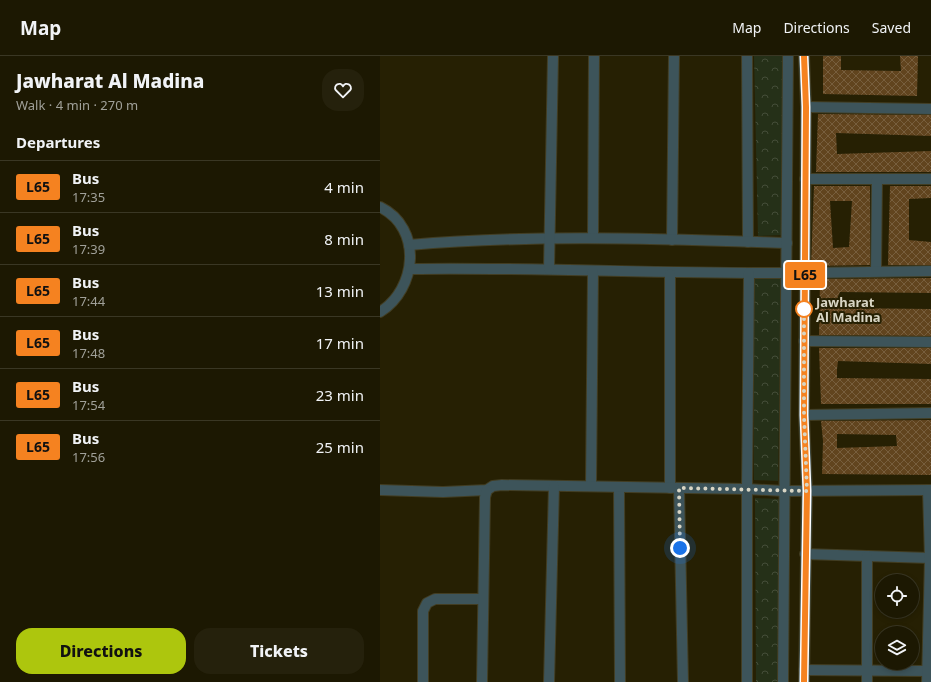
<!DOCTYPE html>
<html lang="en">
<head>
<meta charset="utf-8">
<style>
  :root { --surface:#1c1802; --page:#25210c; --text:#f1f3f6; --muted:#a0a099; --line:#3a3724; --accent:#adc60d }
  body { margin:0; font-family:"Noto Sans",sans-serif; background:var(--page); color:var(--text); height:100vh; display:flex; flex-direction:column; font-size:15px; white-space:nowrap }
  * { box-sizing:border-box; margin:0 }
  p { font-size:13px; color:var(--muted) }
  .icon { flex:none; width:22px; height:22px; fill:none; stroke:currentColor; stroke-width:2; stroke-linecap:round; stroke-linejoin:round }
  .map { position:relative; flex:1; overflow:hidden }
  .side { display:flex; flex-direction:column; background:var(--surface); width:380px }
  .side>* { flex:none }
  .badge { padding:0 8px; border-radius:3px; font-size:14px; line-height:26px }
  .tools { position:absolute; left:495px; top:518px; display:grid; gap:8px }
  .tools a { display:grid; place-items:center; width:44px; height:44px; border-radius:50%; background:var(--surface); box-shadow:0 2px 6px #0003,0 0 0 1px var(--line); font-size:20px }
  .you { position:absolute; width:20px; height:20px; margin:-10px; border:3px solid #fff; border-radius:50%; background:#1a73e8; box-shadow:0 0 0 6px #1a73e833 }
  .map>.badge { position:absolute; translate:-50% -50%; box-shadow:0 0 0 2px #fff }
  h2 { padding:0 16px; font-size:15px; line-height:36px }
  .round { display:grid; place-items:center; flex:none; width:42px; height:42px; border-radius:16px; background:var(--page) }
  .summary { display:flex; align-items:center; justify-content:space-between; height:68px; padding:0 16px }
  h1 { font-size:19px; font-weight:800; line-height:30px }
  .button { display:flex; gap:8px; margin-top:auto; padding:8px 16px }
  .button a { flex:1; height:46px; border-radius:16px; background:var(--accent); color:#111; font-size:16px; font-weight:800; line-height:46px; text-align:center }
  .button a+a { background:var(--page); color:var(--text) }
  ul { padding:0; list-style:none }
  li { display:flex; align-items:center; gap:12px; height:52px; padding:0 16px; border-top:1px solid var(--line) }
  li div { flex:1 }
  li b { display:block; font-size:15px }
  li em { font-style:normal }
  li .badge { min-width:44px; font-weight:700; text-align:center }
  header { display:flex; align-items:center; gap:24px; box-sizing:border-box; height:56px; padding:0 20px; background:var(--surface); border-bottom:1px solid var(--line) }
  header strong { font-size:19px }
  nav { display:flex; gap:22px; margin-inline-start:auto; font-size:14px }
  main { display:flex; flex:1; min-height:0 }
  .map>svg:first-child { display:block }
  .forest { fill:url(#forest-crowns) }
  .building { fill:url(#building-cross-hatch); fill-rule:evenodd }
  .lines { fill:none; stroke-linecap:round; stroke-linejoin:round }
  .minor-casing { stroke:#423d22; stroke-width:12 }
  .minor { stroke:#3d545a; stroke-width:10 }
  .line-casing { stroke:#fff; stroke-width:9 }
  .line { stroke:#f58220; stroke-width:6 }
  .walk { stroke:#d8d5c4; stroke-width:4; stroke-dasharray:0 7.2 }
  .stop-dot { fill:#fff; stroke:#f58220; stroke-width:2 }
  .labels { text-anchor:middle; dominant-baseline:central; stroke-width:4; stroke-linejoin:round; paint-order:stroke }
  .stop-label { font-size:13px; font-weight:bold; fill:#d8d5c4; stroke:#262003; text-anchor:start }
</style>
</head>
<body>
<header>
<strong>Map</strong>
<nav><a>Map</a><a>Directions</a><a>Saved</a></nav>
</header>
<main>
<section class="side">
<div class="summary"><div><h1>Jawharat Al Madina</h1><p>Walk · 4 min · 270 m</p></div><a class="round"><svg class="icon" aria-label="heart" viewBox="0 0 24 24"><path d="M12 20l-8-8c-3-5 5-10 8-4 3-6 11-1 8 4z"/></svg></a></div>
<h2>Departures</h2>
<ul>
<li><span class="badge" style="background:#f58220;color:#111">L65</span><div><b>Bus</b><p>17:35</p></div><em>4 min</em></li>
<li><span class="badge" style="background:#f58220;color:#111">L65</span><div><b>Bus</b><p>17:39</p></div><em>8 min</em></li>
<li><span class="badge" style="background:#f58220;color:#111">L65</span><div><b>Bus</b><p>17:44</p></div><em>13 min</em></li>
<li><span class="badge" style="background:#f58220;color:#111">L65</span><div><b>Bus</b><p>17:48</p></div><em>17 min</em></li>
<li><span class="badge" style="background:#f58220;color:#111">L65</span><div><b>Bus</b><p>17:54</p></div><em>23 min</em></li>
<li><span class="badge" style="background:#f58220;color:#111">L65</span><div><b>Bus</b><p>17:56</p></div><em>25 min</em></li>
</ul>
<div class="button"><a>Directions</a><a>Tickets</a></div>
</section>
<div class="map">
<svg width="551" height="626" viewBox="0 0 551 626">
  <defs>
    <pattern id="forest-crowns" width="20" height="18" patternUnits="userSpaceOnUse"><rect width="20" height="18" fill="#253018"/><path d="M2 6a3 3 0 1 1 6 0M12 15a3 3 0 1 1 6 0" fill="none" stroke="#444d38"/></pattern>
    <pattern id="building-cross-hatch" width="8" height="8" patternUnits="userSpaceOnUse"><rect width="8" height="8" fill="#61441e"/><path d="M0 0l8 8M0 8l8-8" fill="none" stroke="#775e3d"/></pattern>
  </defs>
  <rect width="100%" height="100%" fill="#262003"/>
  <g class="forest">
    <path d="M374,0H404L407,179L378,180Z"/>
    <path d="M374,221L401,222L398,425L374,424Z"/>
    <path d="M375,442L399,443L398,626H376Z"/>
  </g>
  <g class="building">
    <path d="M443,0H461V14L521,15L520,0H538L537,40L443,38Z"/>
    <path d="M438,58L551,59V80L456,77L457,98L551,95V116H436Z"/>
    <path d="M434,130H490V209L431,210ZM450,145H472L469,191L453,192Z"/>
    <path d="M510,130H551V142L529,143V184L551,186V209H508Z"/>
    <path d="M551,222V237L460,236L457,243L459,252L551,253V280L439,279L440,223Z"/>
    <path d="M439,292H551V308L458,305L457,313V322L551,323V348H441Z"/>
    <path d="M551,364V419L442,418L443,385L441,365ZM457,378L516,379L517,390L457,392Z"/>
  </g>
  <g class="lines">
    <defs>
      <g id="minor">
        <path d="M367,0L368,186"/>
        <path d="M426,51L551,53"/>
        <path d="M425,123H551"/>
        <path d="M0,151C43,172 37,233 0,256"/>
        <path d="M213,181L214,0"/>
        <path d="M292,184L294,0"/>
        <path d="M29,189C155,178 281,183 407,187"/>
        <path d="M30,213C156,211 281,218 406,217"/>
        <path d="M169,213L173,0"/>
        <path d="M496,215L497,123"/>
        <path d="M425,217L551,215"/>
        <path d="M290,218V432"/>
        <path d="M424,285L551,286"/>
        <path d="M424,359L551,357"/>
        <path d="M211,430L213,215"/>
        <path d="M239,431L240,626"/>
        <path d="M299,432L303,626"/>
        <path d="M0,434L63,436L107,434L113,430L122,429L367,433L404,435L551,434"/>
        <path d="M425,498L550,502"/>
        <path d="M424,614L547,615"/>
        <path d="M43,626V555L47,547L55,543H103"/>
        <path d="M102,626L105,441L107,434"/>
        <path d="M169,626L174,430"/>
        <path d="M367,626V433L369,217"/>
        <path d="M403,626L408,0"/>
        <path d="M424,626L427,435L424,359L426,51L424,0"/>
        <path d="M487,626V500"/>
        <path d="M547,626L550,502L548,434"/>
      </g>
    </defs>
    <use href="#minor" class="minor-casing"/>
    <use href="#minor" class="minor"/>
  </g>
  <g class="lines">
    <defs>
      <path id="line" d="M424,626L427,435L424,359L426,51L424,0"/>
    </defs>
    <use href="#line" class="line-casing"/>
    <use href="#line" class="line"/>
    <path class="walk" d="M300,492L299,432L427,435L424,359V253"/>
  </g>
  <circle class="stop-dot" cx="424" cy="253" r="8"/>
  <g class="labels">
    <g class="stop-label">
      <text x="436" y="246">Jawharat<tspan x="436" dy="15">Al Madina</tspan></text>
    </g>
  </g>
</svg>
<div class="tools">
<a><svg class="icon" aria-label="locate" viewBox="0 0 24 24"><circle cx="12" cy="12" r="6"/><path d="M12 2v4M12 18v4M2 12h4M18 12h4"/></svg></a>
<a><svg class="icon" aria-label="layers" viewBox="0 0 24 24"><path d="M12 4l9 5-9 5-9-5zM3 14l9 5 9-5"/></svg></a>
</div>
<div class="you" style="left:300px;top:492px"></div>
<b class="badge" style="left:425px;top:219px;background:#f58220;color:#111">L65</b>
</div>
</main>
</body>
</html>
